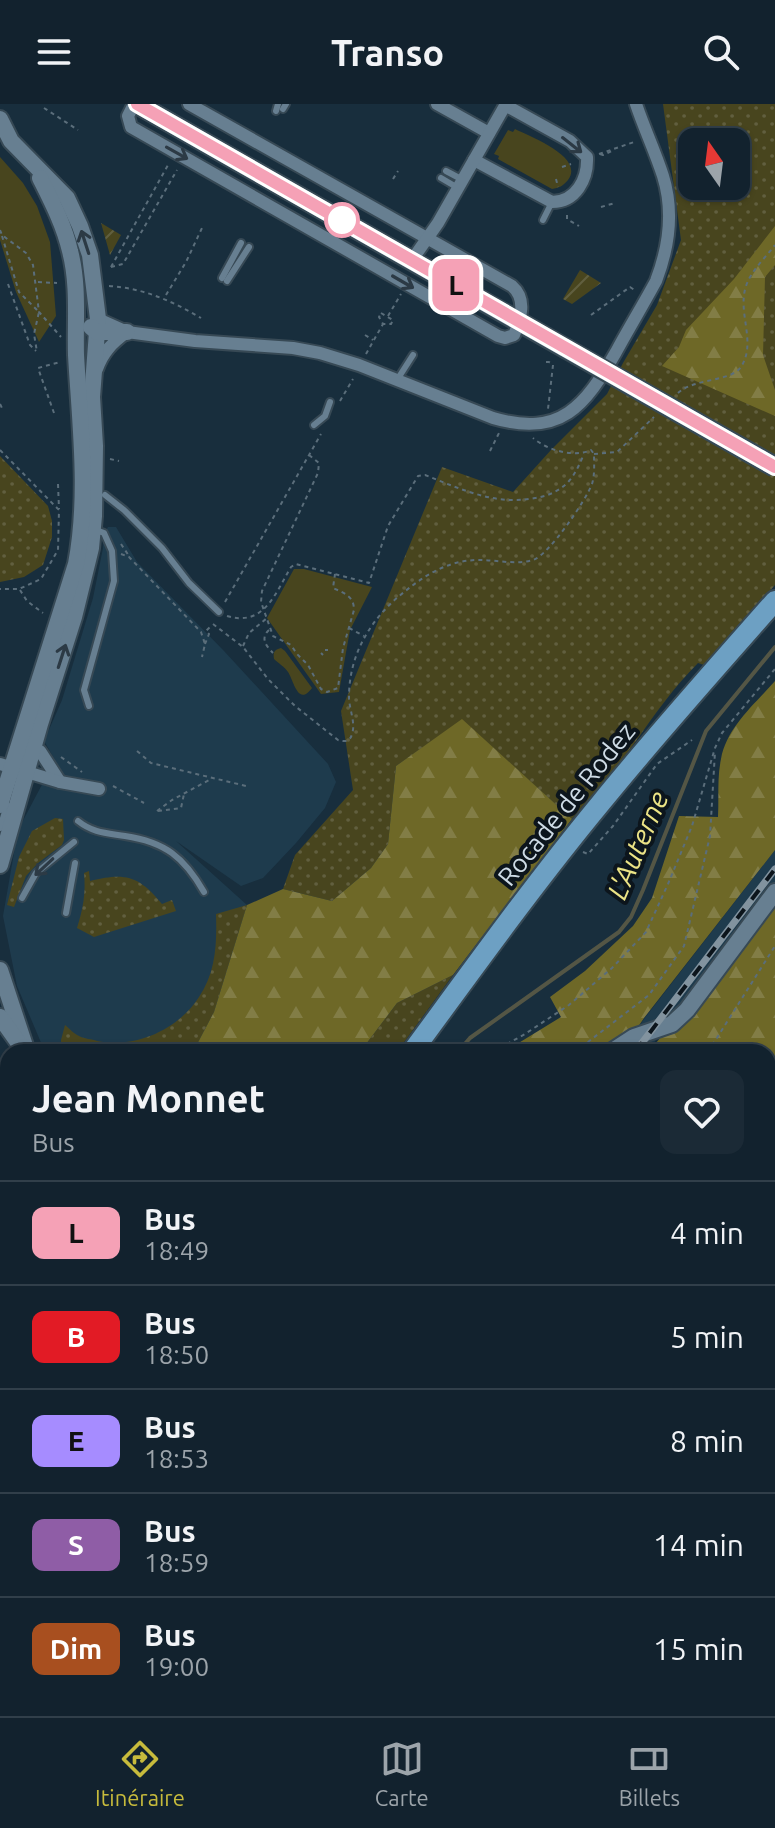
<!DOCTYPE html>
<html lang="fr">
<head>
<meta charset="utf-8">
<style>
  :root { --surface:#12222e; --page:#1b2a36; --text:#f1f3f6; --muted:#9ca4aa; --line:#313f4a; --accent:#c7bb3c }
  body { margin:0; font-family:Ubuntu,sans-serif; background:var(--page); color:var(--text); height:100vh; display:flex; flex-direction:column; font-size:30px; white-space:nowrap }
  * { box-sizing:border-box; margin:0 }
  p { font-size:26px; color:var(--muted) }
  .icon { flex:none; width:44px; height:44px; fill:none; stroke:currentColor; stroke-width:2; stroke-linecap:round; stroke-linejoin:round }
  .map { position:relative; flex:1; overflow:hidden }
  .panel { position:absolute; left:0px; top:940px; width:776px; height:672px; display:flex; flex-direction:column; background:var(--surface); border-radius:24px 24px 0 0; box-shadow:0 2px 6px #0004,0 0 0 2px var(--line) }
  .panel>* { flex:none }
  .badge { padding:0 16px; border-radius:12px; font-size:28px; line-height:52px }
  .needle { width:52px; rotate:346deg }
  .fabs { position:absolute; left:678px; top:24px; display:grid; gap:16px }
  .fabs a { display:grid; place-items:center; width:72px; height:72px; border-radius:16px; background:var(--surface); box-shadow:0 2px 6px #0004,0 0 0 2px var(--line); font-size:40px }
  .map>.badge { position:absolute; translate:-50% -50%; box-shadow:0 0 0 4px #fff }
  .round { display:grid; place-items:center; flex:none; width:84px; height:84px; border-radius:16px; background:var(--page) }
  .overview { display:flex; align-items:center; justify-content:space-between; height:136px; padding:0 32px }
  h1 { font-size:38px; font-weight:700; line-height:60px }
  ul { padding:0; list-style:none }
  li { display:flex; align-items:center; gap:24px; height:104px; padding:0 32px; border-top:2px solid var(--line) }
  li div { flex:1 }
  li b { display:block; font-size:30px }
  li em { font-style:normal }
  li .badge { min-width:88px; font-weight:700; text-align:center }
  header { display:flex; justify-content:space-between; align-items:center; height:104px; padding:0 32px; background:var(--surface); font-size:36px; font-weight:700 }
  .dock { display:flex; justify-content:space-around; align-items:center; height:112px; border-top:2px solid var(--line); background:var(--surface); font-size:22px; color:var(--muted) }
  .dock a { display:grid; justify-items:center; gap:4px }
  .dock .active { color:var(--accent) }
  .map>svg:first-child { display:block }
  .built { fill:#1e3b4d }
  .grass { fill:url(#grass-dots); fill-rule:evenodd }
  .forest { fill:url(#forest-firs) }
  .park { fill:#48451e }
  .garden { fill:url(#garden-furrows) }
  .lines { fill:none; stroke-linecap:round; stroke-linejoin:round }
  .stream { stroke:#545645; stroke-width:4 }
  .service-casing { stroke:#374955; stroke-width:10 }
  .minor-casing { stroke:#374955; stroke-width:16 }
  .tertiary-casing { stroke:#374955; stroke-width:20 }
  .secondary-casing { stroke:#374955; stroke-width:22 }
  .primary-casing { stroke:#374955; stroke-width:24 }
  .trunk-casing { stroke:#374955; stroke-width:26 }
  .path { stroke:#5b6e7b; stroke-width:2; stroke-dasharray:4 4; stroke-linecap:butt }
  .service { stroke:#677f91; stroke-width:6 }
  .minor { stroke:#677f91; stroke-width:12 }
  .tertiary { stroke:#677f91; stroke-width:16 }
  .secondary { stroke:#677f91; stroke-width:18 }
  .primary { stroke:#6da0c3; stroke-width:20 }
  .trunk { stroke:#6fabd4; stroke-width:22 }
  .rail-casing { stroke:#82939f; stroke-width:7 }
  .rail { stroke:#0c151c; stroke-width:4; stroke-dasharray:12; stroke-linecap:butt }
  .secondary-bridge-casing { stroke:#374955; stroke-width:22; stroke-linecap:butt }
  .secondary-bridge { stroke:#677f91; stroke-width:18 }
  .oneway { stroke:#2c3a45 }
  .line-casing { stroke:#fff; stroke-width:18 }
  .line { stroke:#f5a1b6; stroke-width:12 }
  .stop-dot { fill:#fff; stroke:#f5a1b6; stroke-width:4 }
  .labels { text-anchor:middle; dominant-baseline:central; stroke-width:8; stroke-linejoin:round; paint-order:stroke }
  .street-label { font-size:26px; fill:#cedbe5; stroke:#0c151c }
  .water-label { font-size:28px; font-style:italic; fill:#ece486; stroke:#0c151c }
</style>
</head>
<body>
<header><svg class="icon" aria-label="menu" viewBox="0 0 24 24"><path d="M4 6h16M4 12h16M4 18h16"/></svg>Transo<svg class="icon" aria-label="search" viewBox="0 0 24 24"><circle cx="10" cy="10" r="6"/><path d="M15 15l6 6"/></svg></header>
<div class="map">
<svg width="775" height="1612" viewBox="0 0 775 1612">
  <defs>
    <pattern id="grass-dots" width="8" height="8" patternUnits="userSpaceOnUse" patternTransform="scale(2)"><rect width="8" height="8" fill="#48451e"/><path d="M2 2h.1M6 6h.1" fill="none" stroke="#615f3f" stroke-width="1.8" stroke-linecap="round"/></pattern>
    <pattern id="forest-firs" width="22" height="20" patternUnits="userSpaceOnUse" patternTransform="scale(2)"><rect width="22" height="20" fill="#6e6827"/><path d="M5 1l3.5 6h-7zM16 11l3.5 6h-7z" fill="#827d46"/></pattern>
    <pattern id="garden-furrows" width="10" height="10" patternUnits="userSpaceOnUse" patternTransform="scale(2)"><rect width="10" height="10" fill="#48451e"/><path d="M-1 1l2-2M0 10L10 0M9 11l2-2" fill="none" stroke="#615f3f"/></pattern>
  </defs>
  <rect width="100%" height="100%" fill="#182e3d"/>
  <g class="built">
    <path d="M108,423H116L137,458L224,547L328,660L336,678L325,704L296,739L263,774L241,782L176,737L247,801L214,908L193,948H45L17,882L3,812L18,726L55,656L44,637L62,596L93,494L103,444L104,429Z"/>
    <path d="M775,746V779L672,911L648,948H621L644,915Z"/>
  </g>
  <g class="grass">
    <path d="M663,0H775V481L704,561L698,559C674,583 655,610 636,637C617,665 593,689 572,715L462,616L396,662L388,740L371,764L332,797L283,785L295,751L353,686L341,607L442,363L513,388L551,346L607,290L623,259L657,201L681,136ZM692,38H736V82H692Z"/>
    <path d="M0,352L48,402L52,417V433L43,461L24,473L0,478Z"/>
    <path d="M55,714L63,715L64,736L62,741L38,759L26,772L14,803L7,801L19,753L32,727Z"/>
    <path d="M89,767L90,777C126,768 139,772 162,800L172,796L176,807L94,833L77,824C83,805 86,789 84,769Z"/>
    <path d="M247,801L214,908L193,948H61V936L65,921C69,924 74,930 79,932C84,935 92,935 97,937C134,945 178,926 199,893C216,868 217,839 216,810Z"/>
    <path d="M453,871L397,948H360L397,899Z"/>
    <path d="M0,954L8,968V1180L0,1176Z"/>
    <path d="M775,1022V1274L772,1268L768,1270V1025Z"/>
    <path d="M0,1353L8,1361V1481L0,1502Z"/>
    <path d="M8,1539V1594L0,1585V1557Z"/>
    <path d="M331,1604H595L599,1612H332Z"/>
  </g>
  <g class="forest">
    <path d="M775,122V161L765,173L763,251L775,286V312L662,262L679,243L686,226L734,175Z"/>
    <path d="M775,577V746L644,914L621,948H504L561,913L550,893L585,867L633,822L652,794L679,712L718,713C719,694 717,674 721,655C727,623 754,601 775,577Z"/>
    <path d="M462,615L572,715L453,871L397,899L360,948H193L214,908L247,801L283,785L332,797L371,764L388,740L396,662Z"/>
    <path d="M775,788V1022L768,1024V948H649Z"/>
    <path d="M0,1247L8,1251V1305L0,1301Z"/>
    <path d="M18,1604H114L119,1607L127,1604H229L234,1608L225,1612H25Z"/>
  </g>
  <g class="park">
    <path d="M515,25C531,33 585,53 568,76C563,82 559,84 552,85L498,55L499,52L494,50L508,26L513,28Z"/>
    <path d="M0,53L23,79L37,102L50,138L56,212L39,238L16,188L0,136Z"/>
    <path d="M294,465H304L372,483L350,526L339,588L321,590L267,514Z"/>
    <path d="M281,544L285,547L312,584C298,603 294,577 288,568C285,563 278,559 274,555C273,548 274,546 281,544Z"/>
  </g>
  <g class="garden">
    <path d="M101,119L121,131L110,151Z"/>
    <path d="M580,166L601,179L572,200L563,195Z"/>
    <path d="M775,1344V1497L768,1480V1347Z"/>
  </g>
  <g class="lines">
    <g class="stream">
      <path d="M458,948L470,934L619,828L631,813L643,786L706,627L775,543"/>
      <path d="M165,1612L189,1604"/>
    </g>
    <defs>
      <g id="service">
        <path d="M283,5L286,0"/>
        <path d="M276,7L278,0"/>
        <path d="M446,67L463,76"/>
        <path d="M441,74L458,84"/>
        <path d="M543,116L552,98"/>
        <path d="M222,174L241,139"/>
        <path d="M227,177L249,143"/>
        <path d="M397,276L413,251"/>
        <path d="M314,321L325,312L330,298"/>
        <path d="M105,391L124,406L162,444L189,479L219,508"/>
        <path d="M89,602L84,586L114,477L112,447L104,429L96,426"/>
        <path d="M78,717C93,729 107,729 125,732C165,738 184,753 204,788"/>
        <path d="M0,724L7,701"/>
        <path d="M22,794L36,769L74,738"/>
        <path d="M66,809L75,759"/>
      </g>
      <g id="minor">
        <path d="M134,0L128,12L131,23L498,232L505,234L514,231C521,214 527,195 512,182L189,0"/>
        <path d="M437,0L489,29"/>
        <path d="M474,56L552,98C576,98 588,75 587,53L570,37L505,1"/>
        <path d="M412,156L438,119L506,0"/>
        <path d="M98,215L127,228L195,237L293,244L320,249L359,261L493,314C561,334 585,302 616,248C629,224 643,201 656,177C669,143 674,107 663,72C655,47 644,24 636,0"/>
        <path d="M97,265C103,248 112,239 127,228"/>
        <path d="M28,644L40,647L60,678"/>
        <path d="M0,660L60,678L99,685"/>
        <path d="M768,1303L775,1298"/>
      </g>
      <g id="tertiary">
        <path d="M0,15L11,37L67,94L80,122L90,151L98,215L92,293L95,342L94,412L91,444L74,513L40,620L0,761"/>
        <path d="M91,223L97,228H127"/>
        <path d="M0,701L76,460C89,391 80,321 76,251C75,217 79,181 70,147C64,121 52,98 40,74"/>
        <path d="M0,866L27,948"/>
        <path d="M0,913L20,941"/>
        <path d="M611,948L634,933L672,920L687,906L775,788"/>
        <path d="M0,1224L8,1228"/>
        <path d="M252,1612L259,1604"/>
        <path d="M272,1612L278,1604"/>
      </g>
      <path id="secondary" d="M137,0L565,244"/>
      <g id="primary">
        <path d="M412,948C473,865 534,780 600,700C656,631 716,564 775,497"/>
        <path d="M0,1314L8,1317"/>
      </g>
      <g id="trunk">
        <path d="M0,1343L8,1350"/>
        <path d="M0,1530L8,1513"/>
      </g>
    </defs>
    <use href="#service" class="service-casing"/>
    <use href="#minor" class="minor-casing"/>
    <use href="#tertiary" class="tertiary-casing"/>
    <use href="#secondary" class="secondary-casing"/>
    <use href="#primary" class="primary-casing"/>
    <use href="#trunk" class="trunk-casing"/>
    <g class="path">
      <path d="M44,4L78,26"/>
      <path d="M599,50L634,38"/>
      <path d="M600,50L603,51L612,47"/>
      <path d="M562,63L571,60"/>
      <path d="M393,75L398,67"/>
      <path d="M556,75L558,83"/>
      <path d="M601,103L615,99"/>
      <path d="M567,111V115L579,122"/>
      <path d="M0,126L2,131L26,149L33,161L39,208L61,233"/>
      <path d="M2,132L19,188L39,208L34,230L37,248"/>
      <path d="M111,163L123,160L177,66"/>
      <path d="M111,163L168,61"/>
      <path d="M38,178L57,179"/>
      <path d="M8,180L30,241L36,247"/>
      <path d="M109,182C143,184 172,197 201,214"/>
      <path d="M166,191L186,158L202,124"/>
      <path d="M381,209L393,216L391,220H383L379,213Z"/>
      <path d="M591,211L630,183L636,187"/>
      <path d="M388,212L401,190"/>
      <path d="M365,231L373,236"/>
      <path d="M366,250L383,220"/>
      <path d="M546,258H549L553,261L548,305"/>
      <path d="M678,289C694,274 731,278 741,263C757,238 737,209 746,182C751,167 765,154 775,141"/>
      <path d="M340,297L353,275"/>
      <path d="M0,300L3,306"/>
      <path d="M54,309L38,264L60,258"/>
      <path d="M0,346L59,406L58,446L41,475L19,485H0"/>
      <path d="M490,347L499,329"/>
      <path d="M594,350L617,348L654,313"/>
      <path d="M309,351L319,359L318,369L262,487L261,498L273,532L291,541L297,550L308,561L321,585L327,588L338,584L343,544L354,506C354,492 344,489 333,484L335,470"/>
      <path d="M110,355L119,357"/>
      <path d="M58,380L59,405"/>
      <path d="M121,440L129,452"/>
      <path d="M121,450L129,453L201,528L205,540L202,553"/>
      <path d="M20,486L27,497L43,509"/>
      <path d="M225,498L321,330"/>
      <path d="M227,512C264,523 275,490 291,463L296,460L369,479L388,422L418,372L425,371C461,385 495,402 535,394C548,392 560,387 569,377C576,369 580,359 584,350"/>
      <path d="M213,520L243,543L268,575L295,602L338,636C345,638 350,638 352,630C356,619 349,605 349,593C349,553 368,519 398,493C422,473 446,456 479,456C497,456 515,461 533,456C549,451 586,396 592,380C595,370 594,360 594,350L591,346C574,354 547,346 533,334"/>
      <path d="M349,524L364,532"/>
      <path d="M269,526C260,534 266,542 273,549"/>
      <path d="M205,540L209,530L206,527L212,521"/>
      <path d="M243,542L249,529L267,514"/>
      <path d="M325,546H328"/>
      <path d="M321,549L323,551"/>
      <path d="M137,647L151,659L246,682"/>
      <path d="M61,653L82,668"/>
      <path d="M113,682L144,699"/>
      <path d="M157,707L172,696L211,675"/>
      <path d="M158,707L181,704L184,690"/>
      <path d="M583,748L588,750L613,722L657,660L692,636"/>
      <path d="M493,948L525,930L569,901L612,864L646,828L668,780L692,722L715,644L722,629L775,565"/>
      <path d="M575,948L649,891L684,842L710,732L715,648"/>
      <path d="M708,948L775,842"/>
      <path d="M768,1595L775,1600"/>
      <path d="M740,1604H746"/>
      <path d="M704,1612L707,1604"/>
    </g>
    <use href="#service" class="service"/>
    <use href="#minor" class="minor"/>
    <use href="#tertiary" class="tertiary"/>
    <use href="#secondary" class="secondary"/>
    <use href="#primary" class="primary"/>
    <use href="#trunk" class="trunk"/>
    <defs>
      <g id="rail">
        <path d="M635,948L775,765"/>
        <path d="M605,1604L609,1612"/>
      </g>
    </defs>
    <use href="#rail" class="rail-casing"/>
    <use href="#rail" class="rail"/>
    <defs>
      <path id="secondary-bridge" d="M565,244L775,363"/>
    </defs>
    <use href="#secondary-bridge" class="secondary-bridge-casing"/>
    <use href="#secondary-bridge" class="secondary-bridge"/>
  </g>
  <defs><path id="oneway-shaft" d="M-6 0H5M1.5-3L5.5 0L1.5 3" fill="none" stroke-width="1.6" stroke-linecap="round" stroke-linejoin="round" transform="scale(2)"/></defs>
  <g class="oneway">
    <use href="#oneway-shaft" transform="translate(572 41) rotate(38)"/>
    <use href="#oneway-shaft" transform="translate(177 49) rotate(29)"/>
    <use href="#oneway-shaft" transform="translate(85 138) rotate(-108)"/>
    <use href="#oneway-shaft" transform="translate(403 178) rotate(30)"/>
    <use href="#oneway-shaft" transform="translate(62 552) rotate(-72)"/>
    <use href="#oneway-shaft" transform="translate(44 763) rotate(137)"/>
  </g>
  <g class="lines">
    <defs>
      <path id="line" d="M137,0L775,363"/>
    </defs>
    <use href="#line" class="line-casing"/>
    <use href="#line" class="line"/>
  </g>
  <circle class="stop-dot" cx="342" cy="116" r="16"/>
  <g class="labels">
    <g class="street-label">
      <text transform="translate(566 700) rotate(-51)">Rocade de Rodez</text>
    </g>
    <g class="water-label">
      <text transform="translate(637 741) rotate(-67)">L'Auterne</text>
    </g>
  </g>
</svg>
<div class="fabs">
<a><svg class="needle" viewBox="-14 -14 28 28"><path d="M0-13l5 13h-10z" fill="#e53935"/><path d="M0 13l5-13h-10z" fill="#9ca4aa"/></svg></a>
</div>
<b class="badge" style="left:456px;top:181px;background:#f5a1b6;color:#111">L</b>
<section class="panel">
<div class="overview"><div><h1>Jean Monnet</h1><p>Bus</p></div><a class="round"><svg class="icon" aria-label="heart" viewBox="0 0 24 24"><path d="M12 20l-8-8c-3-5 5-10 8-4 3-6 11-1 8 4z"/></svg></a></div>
<ul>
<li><span class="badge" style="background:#f5a1b6;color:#111">L</span><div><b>Bus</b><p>18:49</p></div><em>4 min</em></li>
<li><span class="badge" style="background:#e21b25;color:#fff">B</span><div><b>Bus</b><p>18:50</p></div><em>5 min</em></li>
<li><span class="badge" style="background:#a68cff;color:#111">E</span><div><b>Bus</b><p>18:53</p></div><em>8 min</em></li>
<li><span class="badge" style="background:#8f5da6;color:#fff">S</span><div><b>Bus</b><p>18:59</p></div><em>14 min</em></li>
<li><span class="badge" style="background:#a84f1f;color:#fff">Dim</span><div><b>Bus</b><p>19:00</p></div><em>15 min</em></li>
</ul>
</section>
</div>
<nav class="dock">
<a class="active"><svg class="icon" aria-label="directions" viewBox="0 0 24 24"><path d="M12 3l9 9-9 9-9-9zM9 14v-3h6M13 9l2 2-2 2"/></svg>Itinéraire</a>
<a><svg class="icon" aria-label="map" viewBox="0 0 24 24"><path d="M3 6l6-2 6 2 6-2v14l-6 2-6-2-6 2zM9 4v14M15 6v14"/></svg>Carte</a>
<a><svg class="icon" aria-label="tickets" viewBox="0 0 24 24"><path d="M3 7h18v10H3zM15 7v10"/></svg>Billets</a>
</nav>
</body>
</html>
